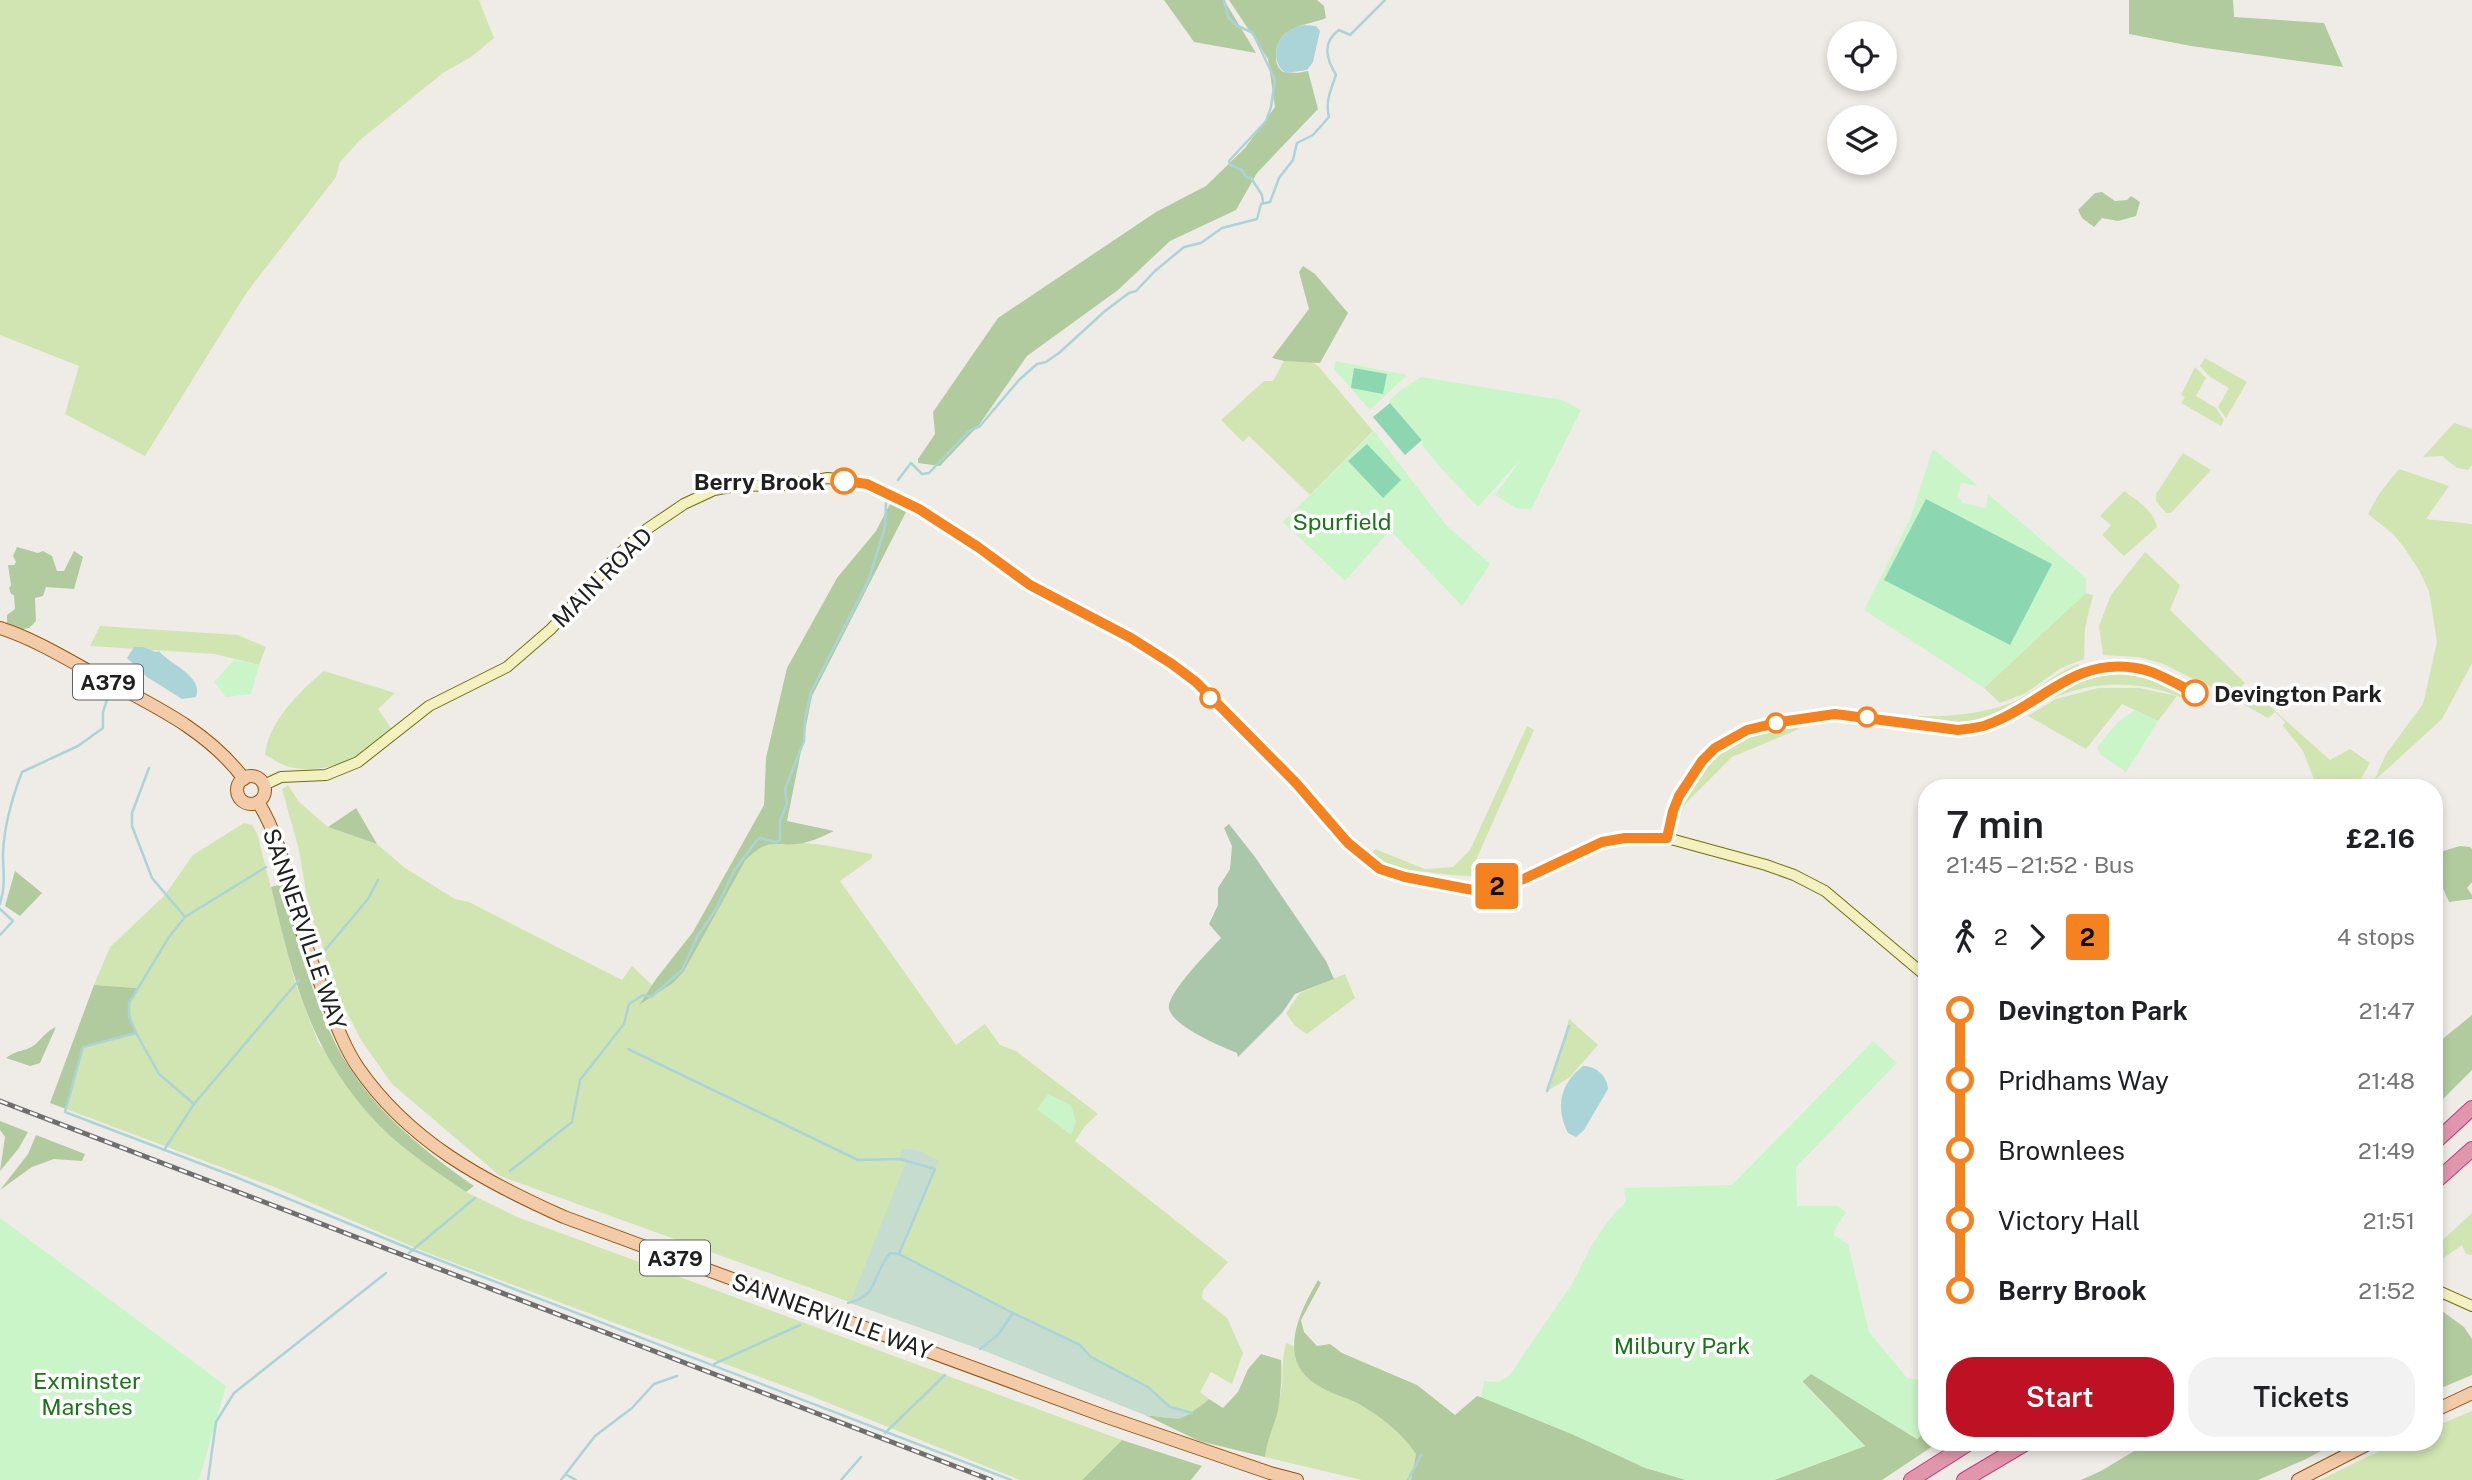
<!DOCTYPE html>
<html lang="en">
<head>
<meta charset="utf-8">
<style>
  :root { --surface:#fff; --page:#f2f2f2; --text:#202124; --muted:#757577; --accent:#be1224 }
  body { margin:0; font-family:"Public Sans",sans-serif; background:var(--page); color:var(--text); height:100vh; display:flex; flex-direction:column; font-size:26px; white-space:nowrap }
  * { box-sizing:border-box; margin:0 }
  p { font-size:23px; color:var(--muted) }
  .icon { flex:none; width:38px; height:38px; fill:none; stroke:currentColor; stroke-width:2; stroke-linecap:round; stroke-linejoin:round }
  .map { position:relative; flex:1; overflow:hidden }
  .side { position:absolute; left:1918px; top:779px; width:525px; height:672px; display:flex; flex-direction:column; background:var(--surface); border-radius:28px; box-shadow:0 4px 10px #0003 }
  .side>* { flex:none }
  .badge { padding:0 14px; border-radius:5px; font-size:24px; line-height:46px }
  .fabs { position:absolute; left:1827px; top:21px; display:grid; gap:14px }
  .fabs a { display:grid; place-items:center; width:70px; height:70px; border-radius:50%; background:var(--surface); box-shadow:0 4px 10px #0003; font-size:35px }
  .map>.badge { position:absolute; translate:-50% -50%; box-shadow:0 0 0 4px #fff }
  .legs { display:flex; align-items:center; gap:10px; height:77px; padding:0 28px; font-size:23px }
  .legs p { margin-inline-start:auto }
  .overview { display:flex; align-items:center; justify-content:space-between; height:119px; padding:0 28px }
  h1 { font-size:38px; font-weight:600; line-height:52px }
  .primary-button { display:flex; gap:14px; margin-top:auto; padding:14px 28px }
  .primary-button a { flex:1; height:80px; border-radius:28px; background:var(--accent); color:#fff; font-size:28px; font-weight:600; line-height:80px; text-align:center }
  .primary-button a+a { background:var(--page); color:var(--text) }
  ul { padding:0 28px; list-style:none }
  li { display:flex; align-items:center; gap:24px; height:70px; font-size:26px }
  li i { display:grid; place-items:center; width:10px; height:100%; margin:0 9px; background:currentColor }
  li i::after { content:''; width:18px; height:18px; margin:-9px; border:5px solid; border-radius:50%; background:var(--surface) }
  li p { margin-inline-start:auto }
  li:first-child i { background:linear-gradient(#0000 50%,currentColor 0) }
  li:last-child i { background:linear-gradient(currentColor 50%,#0000 0) }
  .map>svg:first-child { display:block }
  .grass { fill:#d0e5b2 }
  .forest { fill:#b1cb9f }
  .wetland { fill:#c5dccf }
  .cemetery { fill:#aac6ab }
  .park { fill:#caf5c8 }
  .pitch { fill:#8cd7b2 }
  .water { fill:#abd4d9 }
  .lines { fill:none; stroke-linecap:round; stroke-linejoin:round }
  .stream { stroke:#abd4d9; stroke-width:2.5 }
  .secondary-casing { stroke:#6f6f0f; stroke-width:12 }
  .primary-casing { stroke:#8e560d; stroke-width:14 }
  .highway-casing { stroke:#cc3679; stroke-width:16 }
  .secondary { stroke:#f4f1c0; stroke-width:10 }
  .primary { stroke:#f4cba8; stroke-width:12 }
  .highway { stroke:#e096ac; stroke-width:14 }
  .rail-casing { stroke:#6e6e6e; stroke-width:5 }
  .rail { stroke:#fff; stroke-width:2.5; stroke-dasharray:8; stroke-linecap:butt }
  .line-1-casing { stroke:#fff; stroke-width:16 }
  .line-1 { stroke:#f58220; stroke-width:10 }
  .stop-1-dot { fill:#fff; stroke:#f58220; stroke-width:3.5 }
  .labels { text-anchor:middle; dominant-baseline:central; stroke-width:7; stroke-linejoin:round; paint-order:stroke }
  .shield { fill:#fff; stroke:#636363; stroke-width:2 }
  .shield-label { font-size:21px; font-weight:bold; fill:#202020 }
  .stop-label { font-size:23px; font-weight:bold; fill:#202020; stroke:#fff; text-anchor:end }
  .park-label { font-size:23px; fill:#187616; stroke:#fff }
  .street-label { font-size:23px; fill:#202020; stroke:#fff }
</style>
</head>
<body>
<div class="map">
<svg width="2472" height="1480" viewBox="0 0 2472 1480">
  <rect width="100%" height="100%" fill="#efece7"/>
  <g class="grass">
    <path d="M0,0H479L494,38L471,57L443,73L360,140L340,162L336,177L247,292L145,456L65,414L79,366L0,335Z"/>
    <path d="M2205,358L2247,382L2226,418L2218,407L2229,388L2210,377L2200,366Z"/>
    <path d="M1284,361L1312,362L1319,367L1373,431L1310,495L1249,436L1243,442L1221,420L1264,381H1273Z"/>
    <path d="M2195,367L2206,378L2196,396L2216,408L2224,420L2221,426L2181,403L2185,397L2181,395Z"/>
    <path d="M2454,423L2472,429V465L2468,470L2457,468L2442,456L2423,457Z"/>
    <path d="M2183,453L2211,470L2171,513H2166L2156,501V494Z"/>
    <path d="M2399,469L2449,486L2426,519L2472,524V663L2442,719L2374,781L2386,754L2423,704L2437,642L2429,591L2419,570L2403,546L2393,534L2368,514L2379,494Z"/>
    <path d="M2124,491C2137,500 2154,511 2157,527L2124,556L2102,535L2111,525L2100,516Z"/>
    <path d="M2145,552L2180,585L2170,610L2245,683L2231,697L2161,663L2138,657L2103,655L2099,626L2111,595Z"/>
    <path d="M2085,593L2093,595L2085,628L2084,659L2061,668L2026,693L2000,703L1984,688Z"/>
    <path d="M100,626L238,635L266,647L259,665L215,654L90,646Z"/>
    <path d="M2078,664L2080,667C2042,681 2014,715 1973,723C1955,727 1936,723 1918,720V716C1949,717 1994,713 2021,698C2041,687 2057,672 2078,664Z"/>
    <path d="M324,671L395,693L378,709L393,731C366,755 327,776 290,767C281,765 272,758 265,755C268,722 299,692 324,671Z"/>
    <path d="M2114,671C2147,673 2173,687 2202,702L2205,708C2155,681 2103,676 2050,699L2047,696L2075,679Z"/>
    <path d="M2098,688H2139L2177,696L2158,721L2122,704L2086,749L2028,716L2056,699Z"/>
    <path d="M2254,692L2330,760L2350,749L2370,763L2356,787H2317L2303,751L2283,726L2285,722L2275,712L2268,718L2243,704Z"/>
    <path d="M1792,724L1799,729L1732,757L1687,802L1681,813C1693,754 1740,738 1792,724Z"/>
    <path d="M1527,726L1534,730L1475,862L1480,874L1521,871L1516,879L1452,875L1385,867L1370,855L1375,849L1425,869L1453,867L1470,850Z"/>
    <path d="M288,785L299,802L328,827L377,844L405,868L455,899L469,902L622,980L632,966L652,985L640,1003L673,983L745,861C750,856 754,849 761,846C785,835 845,849 872,854V858L840,881L956,1045L985,1024L1000,1045L1016,1051L1098,1114L1085,1126L1075,1141L1228,1262L1203,1290L1202,1298L1227,1318L1243,1353L1232,1384L1211,1372L1200,1392L1209,1399L1192,1413L1145,1415L980,1349L500,1176L392,1084L361,1040L335,989L322,945L309,910L299,850L282,789Z"/>
    <path d="M244,823L252,825L257,833L295,982L318,1042L382,1128L419,1159L466,1192L517,1217L1122,1440L1082,1480H1020L811,1396L425,1252L279,1189L66,1109L83,1047L129,1016V1003L137,988L94,985L110,947L164,896L193,855Z"/>
    <path d="M1345,974L1355,998L1307,1034L1295,1026L1286,1013L1300,993Z"/>
    <path d="M1569,1019L1598,1045L1570,1077L1549,1090Z"/>
    <path d="M2472,1213V1255L2466,1254L2462,1245L2434,1265V1248Z"/>
    <path d="M1286,1343L1294,1346C1303,1389 1326,1385 1359,1404C1381,1417 1401,1432 1416,1454L1411,1480H1362L1265,1457C1267,1435 1277,1415 1281,1393C1284,1375 1281,1361 1286,1343Z"/>
    <path d="M2472,1411V1480H2320L2398,1442H2434V1427Z"/>
  </g>
  <g class="forest">
    <path d="M1164,0H1224L1256,53L1194,42Z"/>
    <path d="M1229,0H1317L1324,6L1326,18C1306,26 1279,25 1276,53C1276,62 1276,66 1283,72L1297,73L1308,71L1318,109L1257,173L1236,210L1170,241L1118,290L1027,356L979,425L940,466L918,463V459L935,434L933,412L998,318L1156,212L1206,186L1245,148L1275,107L1268,59Z"/>
    <path d="M2129,0H2233L2234,17L2324,23L2343,67L2191,46L2129,34Z"/>
    <path d="M2102,192L2115,201L2127,200L2131,196L2140,202L2136,216L2118,221L2102,218L2094,227L2082,218L2078,210L2095,193Z"/>
    <path d="M1303,266L1315,274L1348,313L1320,363L1284,361L1272,358L1309,309L1299,272Z"/>
    <path d="M890,504L906,512L812,696L787,821L834,831C825,835 816,840 807,842C776,850 771,833 745,861L684,971L673,983L639,1005L656,979L693,932L764,805L766,758L787,668L837,578L876,531Z"/>
    <path d="M17,547L38,553L43,551L52,556L57,571H64L74,551L83,557L74,589L46,587L43,596L35,598L36,621L29,628L23,629L7,623V615L15,609L14,595L11,594L9,588L11,585L8,565H14L16,562L13,556Z"/>
    <path d="M356,808L377,844L328,827Z"/>
    <path d="M2460,846L2470,847L2472,849V882L2467,888L2472,895V899L2449,902L2434,868L2443,851Z"/>
    <path d="M15,871L42,893L20,916L5,906Z"/>
    <path d="M282,884C295,934 309,985 330,1032C359,1098 416,1146 474,1186L466,1192C437,1172 406,1152 381,1127C310,1054 294,982 271,887Z"/>
    <path d="M94,985L137,988C127,1007 128,1012 136,1033L83,1047L66,1109L50,1103Z"/>
    <path d="M2472,1015V1070L2434,1108V1046Z"/>
    <path d="M56,1027L40,1063L30,1066L6,1058C18,1049 24,1052 33,1046C41,1040 46,1031 56,1027Z"/>
    <path d="M0,1121L28,1132L19,1148L0,1171L5,1137L0,1130Z"/>
    <path d="M36,1135L85,1154L82,1161L54,1159L32,1167L0,1190L28,1154Z"/>
    <path d="M1318,1280L1321,1283L1301,1320L1304,1332L1317,1346L1330,1344L1342,1353L1417,1385L1455,1415L1477,1396L1481,1397L1572,1434L1645,1467L1686,1480H1411L1416,1454C1401,1432 1381,1417 1359,1404C1346,1397 1331,1394 1319,1386C1275,1361 1299,1313 1318,1280Z"/>
    <path d="M2434,1305L2464,1327L2472,1339V1375L2434,1391Z"/>
    <path d="M1261,1354L1281,1360C1282,1377 1281,1393 1278,1410C1274,1427 1267,1439 1265,1457L1199,1441L1145,1415C1180,1419 1181,1422 1209,1399L1223,1408L1238,1392L1248,1369Z"/>
    <path d="M1811,1373L1917,1439L1927,1430V1442H1939L1882,1480H1774L1865,1446L1802,1381Z"/>
    <path d="M1122,1440L1202,1466L1191,1480H1082Z"/>
    <path d="M2149,1442H2338L2304,1460L2258,1480H2081L2101,1471Z"/>
  </g>
  <path class="wetland" d="M902,1149L917,1150L939,1161L934,1167L899,1254L1013,1313L1080,1345L1091,1357L1148,1387L1170,1407L1192,1413L1179,1419L1145,1415L980,1349L850,1303L906,1162L899,1159Z"/>
  <path class="cemetery" d="M1229,824L1255,857L1326,961L1334,979L1295,994L1282,1013L1238,1057L1237,1053C1220,1046 1174,1027 1169,1009C1165,995 1211,949 1221,938L1209,924L1218,905V888L1230,869L1232,846L1224,828Z"/>
  <g class="park">
    <path d="M1335,361L1407,375L1370,410L1334,369Z"/>
    <path d="M1421,377L1562,400L1581,410L1531,509L1516,508L1495,495L1522,458L1478,507L1440,467L1422,445L1423,440L1389,401L1402,389Z"/>
    <path d="M1374,431L1446,525L1490,564L1462,606L1390,530L1345,581L1283,522Z"/>
    <path d="M1935,450L1978,486L1961,483L1957,498L1962,500V503L1986,508L1988,494L2086,578V593L1984,688L1864,610L1910,519L1932,451Z"/>
    <path d="M234,660L259,665L251,694L226,697L214,682Z"/>
    <path d="M2135,710L2158,721L2126,772L2100,754L2097,747L2118,722Z"/>
    <path d="M1873,1041L1897,1063L1796,1167L1797,1206H1838L1846,1212L1834,1231V1235L1848,1244L1869,1332L1907,1378L1923,1381L1927,1386V1430L1917,1439L1811,1374L1802,1382L1865,1446L1774,1480H1686L1645,1468L1572,1434L1481,1397L1484,1381L1498,1382L1509,1376L1572,1284L1590,1248L1608,1221L1626,1201L1624,1188L1732,1185Z"/>
    <path d="M1048,1094L1071,1105L1076,1122L1071,1135L1037,1109Z"/>
    <path d="M0,1218L226,1386L199,1480H0Z"/>
  </g>
  <g class="pitch">
    <path d="M1354,368L1387,374L1383,394L1351,388Z"/>
    <path d="M1390,403L1422,440L1405,455L1373,417Z"/>
    <path d="M1367,444L1401,480L1383,498L1348,461Z"/>
    <path d="M1926,499L2052,564L2010,645L1884,580Z"/>
  </g>
  <g class="water">
    <path d="M1304,25L1316,26L1320,31L1313,62L1307,70L1286,73C1274,66 1273,47 1283,36C1288,30 1296,27 1304,25Z"/>
    <path d="M134,647H143L156,652L159,651C169,664 204,676 196,697L182,699L147,677L127,658Z"/>
    <path d="M1583,1066C1596,1066 1607,1076 1608,1089L1584,1130L1576,1137L1568,1133C1555,1107 1560,1084 1583,1066Z"/>
  </g>
  <g class="lines">
    <g class="stream">
      <path d="M1224,0L1228,17L1236,25L1253,33L1275,80L1271,107L1266,121L1229,161L1230,165L1242,170L1246,177L1251,178L1262,195L1263,203"/>
      <path d="M898,480L911,463L922,474L929,473L969,431L980,426L1019,380L1037,364L1046,362L1059,353L1105,311L1129,293L1136,291L1155,271L1184,247L1201,243L1222,228L1257,219L1261,204L1270,202L1279,178L1293,160L1297,143L1313,135L1329,117C1325,102 1331,89 1336,75C1327,60 1321,43 1339,30L1350,35L1385,0"/>
      <path d="M149,768L132,813V826L152,878L185,917"/>
      <path d="M0,904C6,884 3,873 3,854C4,825 12,798 22,772L78,746L103,728V712L109,693"/>
      <path d="M0,909L13,921L0,935"/>
      <path d="M321,955L368,899L378,880"/>
      <path d="M136,1033L83,1047L65,1112L233,1176L413,1250L1011,1480"/>
      <path d="M628,1049L858,1160L899,1159L935,1169L899,1254"/>
      <path d="M1547,1091L1569,1026"/>
      <path d="M194,1104L159,1074L136,1033L129,1016V1003L169,937L185,917L266,867"/>
      <path d="M164,1150L194,1104L299,980"/>
      <path d="M510,1171L572,1122L580,1080L624,1024L629,1004L643,995L651,997L682,970L697,937L716,909L734,871L757,840L760,838L776,842L780,840V821L787,804L785,789L804,741L805,719L811,692L869,579L885,527L886,503"/>
      <path d="M409,1253L475,1198"/>
      <path d="M848,1303C880,1295 871,1276 890,1253L899,1254L1013,1313L1080,1345L1091,1357L1148,1387L1170,1407L1192,1413"/>
      <path d="M980,1349L998,1335L1013,1313"/>
      <path d="M714,1364L800,1325"/>
      <path d="M885,1433L945,1375"/>
      <path d="M567,1475L576,1480"/>
      <path d="M208,1480L216,1422L234,1393L386,1273"/>
      <path d="M561,1480L595,1436L632,1408L654,1384L677,1376"/>
      <path d="M841,1480L861,1457"/>
      <path d="M1408,1480L1421,1455"/>
    </g>
    <defs>
      <g id="secondary">
        <path d="M264,785L281,777L326,775L358,762L429,706L507,667L551,629L618,555L647,529L684,504L714,490L736,486L784,485L828,478L867,484L904,501L978,547L1030,585L1131,638L1172,664L1196,682L1296,783L1348,843L1380,869L1405,877L1478,891L1517,882L1602,842L1625,837L1667,838L1766,865L1794,875L1825,891L1927,977"/>
        <path d="M2434,1289L2472,1306"/>
      </g>
      <g id="primary">
        <path d="M0,628C34,639 65,658 96,675C150,704 207,729 244,779"/>
        <circle cx="251" cy="790" r="14"/>
        <path d="M258,802C284,844 289,892 304,938C309,957 317,975 324,993C334,1018 342,1043 357,1066C408,1141 483,1181 564,1217L1107,1417L1270,1473L1297,1480"/>
        <path d="M2434,1411L2472,1393"/>
        <path d="M2298,1480L2372,1442"/>
      </g>
      <g id="highway">
        <path d="M2434,1143L2472,1108"/>
        <path d="M2434,1183L2472,1149"/>
        <path d="M1911,1480L1971,1442"/>
        <path d="M1964,1480L2028,1442"/>
      </g>
    </defs>
    <use href="#secondary" class="secondary-casing"/>
    <use href="#primary" class="primary-casing"/>
    <use href="#highway" class="highway-casing"/>
    <use href="#secondary" class="secondary"/>
    <use href="#primary" class="primary"/>
    <use href="#highway" class="highway"/>
    <defs>
      <path id="rail" d="M0,1101L991,1480"/>
    </defs>
    <use href="#rail" class="rail-casing"/>
    <use href="#rail" class="rail"/>
  </g>
  <g class="lines">
    <defs>
      <path id="line-1" d="M844,481L867,484L919,509L978,547L1030,585L1131,638L1172,664L1196,682L1296,783L1348,843L1380,869L1405,877L1478,891L1517,882L1602,842L1625,838H1667L1673,811L1679,796L1702,761L1715,748L1747,730L1780,722L1835,714L1958,730C1968,729 1980,728 1989,724C2041,705 2074,657 2136,668C2156,671 2176,684 2195,693"/>
    </defs>
    <use href="#line-1" class="line-1-casing"/>
    <use href="#line-1" class="line-1"/>
  </g>
  <g class="stop-1-dot">
    <circle cx="844" cy="481" r="12"/>
    <circle cx="2195" cy="693" r="12"/>
    <circle cx="1210" cy="698" r="9"/>
    <circle cx="1867" cy="717" r="9"/>
    <circle cx="1776" cy="723" r="9"/>
  </g>
  <g class="labels">
    <g class="shield">
      <rect x="73" y="664.5" width="70" height="35" rx="5"/>
      <rect x="640" y="1240.5" width="70" height="35" rx="5"/>
    </g>
    <g class="shield-label">
      <text x="108" y="682">A379</text>
      <text x="675" y="1258">A379</text>
    </g>
    <g class="stop-label">
      <text x="825" y="481">Berry Brook</text>
      <text x="2214" y="693" text-anchor="start">Devington Park</text>
    </g>
    <g class="park-label">
      <text x="1342" y="521">Spurfield</text>
      <text x="1682" y="1345">Milbury Park</text>
      <text x="87" y="1380">Exminster<tspan x="87" dy="26">Marshes</tspan></text>
    </g>
    <g class="street-label">
      <text transform="translate(602 577) rotate(-45)">MAIN ROAD</text>
      <text transform="translate(305 929) rotate(71)">SANNERVILLE WAY</text>
      <text transform="translate(832 1316) rotate(20)">SANNERVILLE WAY</text>
    </g>
  </g>
</svg>
<div class="fabs">
<a><svg class="icon" aria-label="locate" viewBox="0 0 24 24"><circle cx="12" cy="12" r="6"/><path d="M12 2v4M12 18v4M2 12h4M18 12h4"/></svg></a>
<a><svg class="icon" aria-label="layers" viewBox="0 0 24 24"><path d="M12 4l9 5-9 5-9-5zM3 14l9 5 9-5"/></svg></a>
</div>
<b class="badge" style="left:1497px;top:886px;background:#f58220;color:#111">2</b>
<section class="side">
<div class="overview"><div><h1>7 min</h1><p>21:45 – 21:52 · Bus</p></div><b>£2.16</b></div>
<div class="legs"><svg class="icon" aria-label="walk" viewBox="0 0 24 24"><circle cx="13" cy="4" r="2"/><path d="M13 8l-2 6 4 7M11 14l-3 7M7 12l3-4h3l4 4"/></svg>2<svg class="icon" aria-label="forward" viewBox="0 0 24 24"><path d="M9 5l7 7-7 7"/></svg><b class="badge" style="background:#f58220;color:#111">2</b><p>4 stops</p></div>
<ul>
<li><i style="color:#f58220"></i><b>Devington Park</b><p>21:47</p></li>
<li><i style="color:#f58220"></i><span>Pridhams Way</span><p>21:48</p></li>
<li><i style="color:#f58220"></i><span>Brownlees</span><p>21:49</p></li>
<li><i style="color:#f58220"></i><span>Victory Hall</span><p>21:51</p></li>
<li><i style="color:#f58220"></i><b>Berry Brook</b><p>21:52</p></li>
</ul>
<div class="primary-button"><a>Start</a><a>Tickets</a></div>
</section>
</div>
</body>
</html>
